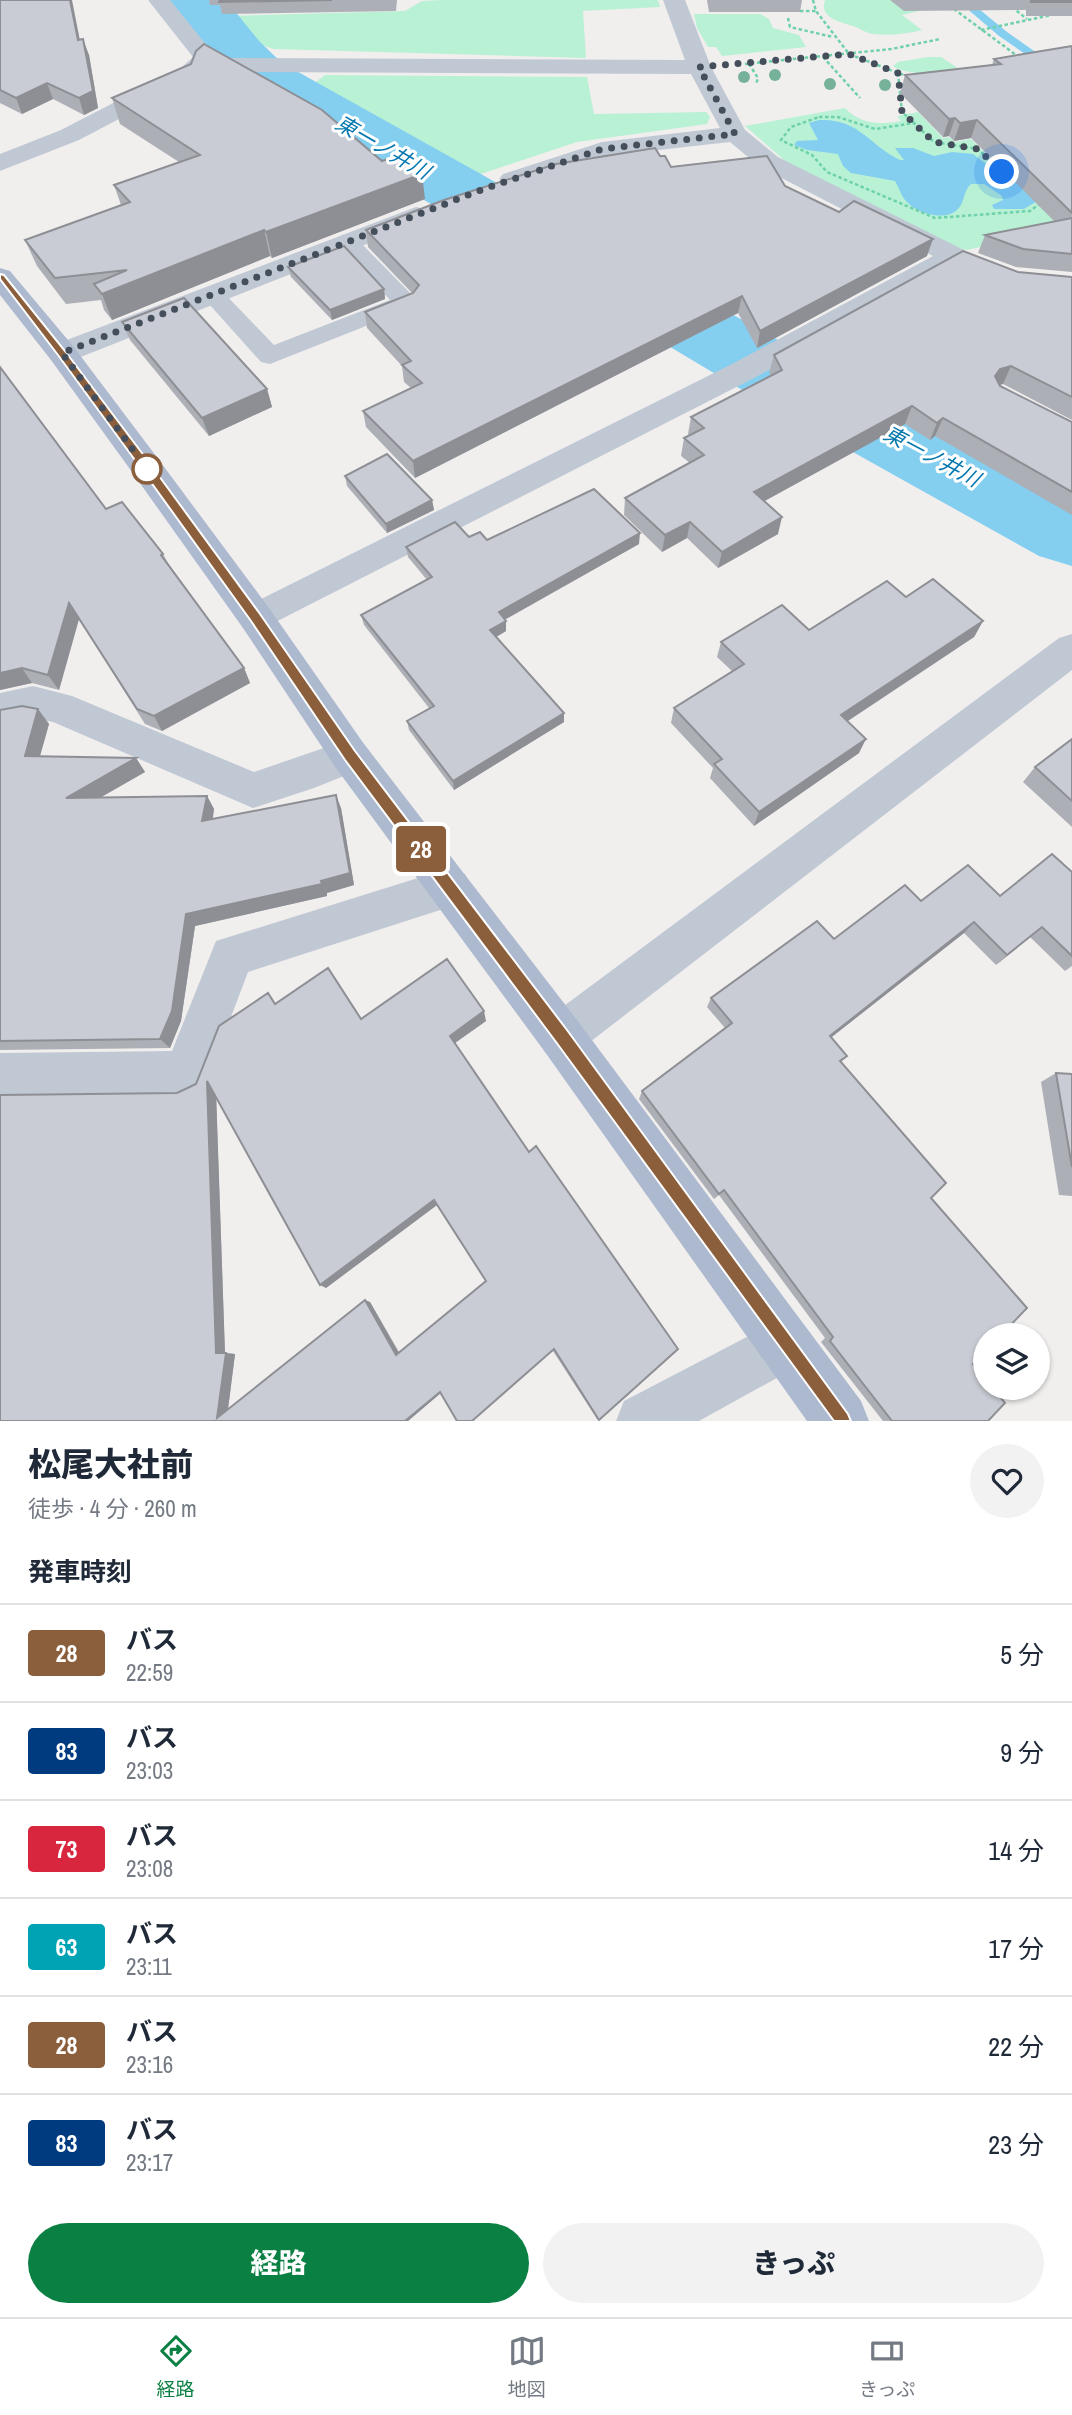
<!DOCTYPE html>
<html lang="ja">
<head>
<meta charset="utf-8">
<style>
  :root { --surface:#fff; --page:#f2f2f3; --text:#1f2937; --muted:#747a83; --line:#e0e1e3; --accent:#0b8043 }
  body { margin:0; font-family:"Archivo Narrow","Noto Sans JP",sans-serif; background:var(--page); color:var(--text); height:100vh; display:flex; flex-direction:column; font-size:26px; white-space:nowrap }
  * { box-sizing:border-box; margin:0 }
  p { font-size:23px; color:var(--muted) }
  .icon { flex:none; width:38px; height:38px; fill:none; stroke:currentColor; stroke-width:2; stroke-linecap:round; stroke-linejoin:round }
  .map { position:relative; height:1421px; overflow:hidden }
  .side { display:flex; flex-direction:column; background:var(--surface); flex:1 }
  .side>* { flex:none }
  .badge { padding:0 14px; border-radius:5px; font-size:24px; line-height:46px }
  .tools { position:absolute; left:973px; top:1323px; display:grid; gap:14px }
  .tools a { display:grid; place-items:center; width:77px; height:77px; border-radius:50%; background:var(--surface); box-shadow:0 2px 5px #0004; font-size:35px }
  .you { position:absolute; width:35px; height:35px; margin:-18px; border:5px solid #fff; border-radius:50%; background:#1a73e8; box-shadow:0 0 0 10px #1a73e833 }
  .map>.badge { position:absolute; translate:-50% -50%; box-shadow:0 0 0 4px #fff }
  h2 { padding:0 28px; font-size:26px; line-height:63px }
  .round { display:grid; place-items:center; flex:none; width:74px; height:74px; border-radius:37px; background:var(--page) }
  .headline { display:flex; align-items:center; justify-content:space-between; height:119px; padding:0 28px }
  h1 { font-size:33px; font-weight:800; line-height:52px }
  .cta { display:flex; gap:14px; margin-top:auto; padding:14px 28px }
  .cta a { flex:1; height:80px; border-radius:42px; background:var(--accent); color:#fff; font-size:28px; font-weight:800; line-height:80px; text-align:center }
  .cta a+a { background:var(--page); color:var(--text) }
  ul { padding:0; list-style:none }
  li { display:flex; align-items:center; gap:21px; height:98px; padding:0 28px; border-top:2px solid var(--line) }
  li div { flex:1 }
  li b { display:block; font-size:26px }
  li em { font-style:normal }
  li .badge { min-width:77px; font-weight:700; text-align:center }
  .menu { display:flex; justify-content:space-around; align-items:center; height:98px; border-top:2px solid var(--line); background:var(--surface); font-size:19px; color:var(--muted) }
  .menu a { display:grid; justify-items:center; gap:4px }
  .menu .selected { color:var(--accent) }
  .map>svg:first-child { display:block }
  .green { fill:#b9f1d5 }
  .water { fill:#84cef0 }
  .lines { fill:none; stroke-linecap:round; stroke-linejoin:round }
  .stream { fill:#84cef0; fill-rule:evenodd }
  .river { fill:#84cef0; fill-rule:evenodd }
  .path { stroke:#6fd1ab; stroke-width:2.5; stroke-dasharray:3.5 2.5; stroke-linecap:butt }
  .service { fill:#c0c8d4; fill-rule:evenodd }
  .minor { fill:#c0c8d4; fill-rule:evenodd }
  .primary { fill:#acb9ce; fill-rule:evenodd }
  .tree { fill:#76b29a }
  .wall { fill:#adafb6; fill-rule:evenodd }
  .shaded-wall { fill:#8d8f94 }
  .building { fill:#c9ccd4; stroke:#8d8f94; stroke-width:2; fill-rule:evenodd }
  .line { fill:#8b5e3c; stroke:#fff; stroke-width:2 }
  .walk { stroke:#454f5c; stroke-width:7; stroke-dasharray:0 12.6 }
  .stop-dot { fill:#fff; stroke:#8b5e3c; stroke-width:3.5 }
  .labels { text-anchor:middle; dominant-baseline:central; stroke-width:6; stroke-linejoin:round; paint-order:stroke }
  .far-water-label { font-size:21px; font-style:italic; fill:#0579af; stroke:#fff }
</style>
</head>
<body>
<div class="map">
<svg width="1072" height="1421" viewBox="0 0 1072 1421">
  <rect width="100%" height="100%" fill="#f1eeee"/>
  <g class="green">
    <path d="M441,0H658L660,7L583,11L586,58L273,49L254,42L228,16L405,11L422,1Z"/>
    <path d="M825,0H915L927,9L902,15L922,30C906,34 889,36 873,34C865,33 860,28 853,26C840,22 819,18 825,0Z"/>
    <path d="M694,14H760L769,19L773,28L799,35L806,47L722,56L716,47H708L697,28Z"/>
    <path d="M928,57H941L961,70L929,80C917,69 903,74 893,66L898,62Z"/>
    <path d="M325,75L587,77L594,114L706,112L710,117L707,124L577,142L469,178L313,84Z"/>
    <path d="M845,108C860,124 880,125 901,121L897,116L918,112L943,138L949,137L955,142L971,139L1003,171L1040,164L1072,229L966,250L951,245L791,166L745,126Z"/>
  </g>
  <path class="water" d="M819,120C859,118 869,145 900,160H904L895,148H913L934,156L952,152L973,154L995,171L1015,174L1039,200L1024,209H994L992,205L1003,200L1002,196L984,184H971C963,191 965,202 958,209C946,222 917,214 906,201C901,196 899,187 895,181L851,173L843,166L838,154L807,150L794,145L797,141L818,140L809,123Z"/>
  <g class="lines">
    <path class="stream" d="M957,0H968L1007,32L1072,78V86L999,36Z"/>
    <path class="river" d="M166,0H226L259,41L282,63L807,356L1072,490V566L1039,556L749,394L238,89L215,67Z"/>
    <g class="path">
      <path d="M813,0L816,11L849,54L911,78"/>
      <path d="M1012,7L1027,19"/>
      <path d="M954,9L1020,58"/>
      <path d="M800,11H816"/>
      <path d="M788,18L790,27L833,37"/>
      <path d="M981,30L1051,15"/>
      <path d="M823,57L860,98"/>
      <path d="M745,64L891,49L940,39"/>
      <path d="M749,64L758,78L756,84"/>
      <path d="M898,73L902,112L914,123"/>
      <path d="M819,117H838L875,129L914,123L934,142L978,149L1001,171L1026,176L1044,193L1045,200L1030,211L935,218L827,172L812,155L781,140L791,127Z"/>
    </g>
    <path class="service" d="M347,235L355,237L414,297L418,302L414,307L270,364L261,362L200,294L204,289L212,287L220,289L274,345L390,300L336,242L339,237Z"/>
    <g class="minor">
      <path d="M148,0H170L213,53L232,58L685,60L663,0H685L711,67L745,130L778,157L964,250L970,258L966,264L956,266L756,377L256,632L243,628L238,618L243,608L734,363L933,256L760,167L730,142L605,156L512,187L503,184L499,179L503,174L602,142L720,128L691,74L231,72L209,66L197,78L79,140L0,171V154L61,130L181,68L193,57Z"/>
      <path d="M416,207L425,209L429,215L425,221L73,360L62,363L51,360L47,353L51,346Z"/>
      <path d="M1072,634V670L577,1052L561,1059L545,1052L538,1036L545,1020L1059,638Z"/>
      <path d="M33,686L72,696L254,772L350,739L364,744L370,756L364,768L314,788L253,808L53,722L33,718L0,725V693Z"/>
      <path d="M450,868L465,874L471,888L465,902L248,972L203,1091L186,1098L0,1101V1053L172,1051L216,941Z"/>
      <path d="M785,1317L804,1325L812,1344L804,1363L699,1421H616L624,1401Z"/>
    </g>
    <path class="primary" d="M0,268L10,271L73,346L156,456L269,608L364,744L577,1020L861,1401L869,1421H807L545,1052L336,768L243,628L132,472L51,360L0,295Z"/>
  </g>
  <g class="tree">
    <circle cx="775" cy="75" r="6"/>
    <circle cx="744" cy="77" r="6"/>
    <circle cx="830" cy="84" r="6"/>
    <circle cx="885" cy="85" r="6"/>
  </g>
  <g class="wall">
    <path d="M0,0L80,39L89,55L98,108L84,115L53,99L22,114L0,103Z"/>
    <path d="M209,0H397L396,11L222,14L220,5H210Z"/>
    <path d="M707,0H802L800,12H709Z"/>
    <path d="M890,0H1072V16H1026V10L904,11Z"/>
    <path d="M1072,46V272L1016,267L978,253L985,235L1054,221L971,138L954,141L949,136L943,137L900,93L905,75L992,65L994,59Z"/>
    <path d="M112,98L425,199L272,258L270,256L112,320L104,310L101,300L66,304L37,266L25,240L121,205L114,185L179,162L120,124Z"/>
    <path d="M660,156L671,167L785,186L927,256L757,348L738,313L415,478L366,427L363,411L411,388L404,382L402,366L367,328L365,312L412,293L368,247L366,230Z"/>
    <path d="M288,267L384,289L385,299L332,320L291,277Z"/>
    <path d="M1018,272L1072,277V420L1003,384L999,385L1072,422V515L935,436L930,440L905,424L764,501L778,534L718,568L687,538L662,552L624,515L625,498L690,463L681,456L684,438L690,435L688,434L691,417L771,376L769,373L774,355Z"/>
    <path d="M122,322L267,389L272,407L209,436L130,340Z"/>
    <path d="M345,476L432,500L434,510L387,533L347,486Z"/>
    <path d="M106,509L163,554L168,563L244,668L250,683L162,731L145,724L79,619L59,690L32,683L0,690Z"/>
    <path d="M469,537L487,540L639,544L505,619L506,621V631L496,637L564,713V722L454,790L409,730L407,721L429,708L364,625L361,615L427,580L408,557L406,547Z"/>
    <path d="M906,597L983,621L974,637L848,721L859,753L754,826L710,778L713,768L671,723L674,708L732,671L717,657L721,642L809,630Z"/>
    <path d="M38,709L49,724L40,756L136,758L145,772L101,797L207,796L214,809L213,819L341,808L354,885L327,893V896L195,926L181,1021L170,1048L0,1050V710Z"/>
    <path d="M1072,739V827L1023,782L1035,767Z"/>
    <path d="M1072,872V966L1065,971L1030,937L996,965L964,933L831,1037L847,1056L841,1062L931,1198L988,1421H883L821,1342L825,1338L719,1195L714,1199L639,1099L642,1091L725,1028L707,1007L711,998L834,939L921,901L1000,896Z"/>
    <path d="M275,1003L361,1019L486,1021L455,1043L599,1420L597,1419L553,1351L441,1393L408,1421H0L177,1093L196,1084ZM216,1098L326,1288L437,1205L486,1281L399,1352L370,1302L228,1409L235,1354L225,1353Z"/>
    <path d="M1056,1073L1072,1074V1196L1059,1195L1041,1082Z"/>
  </g>
  <g class="shaded-wall">
    <path d="M70,0H72L83,56L78,40Z"/>
    <path d="M83,39L89,55L98,108L84,115L79,98Z"/>
    <path d="M47,83L53,99L22,114L16,98Z"/>
    <path d="M955,118L949,136L943,137L949,119Z"/>
    <path d="M977,120L971,138L954,141L960,123Z"/>
    <path d="M422,174L425,199L272,258L266,232Z"/>
    <path d="M264,230L270,256L112,320L102,294Z"/>
    <path d="M933,239L927,256L757,348L760,331Z"/>
    <path d="M384,289L385,299L332,320L330,310Z"/>
    <path d="M742,296L738,313L415,478L413,461Z"/>
    <path d="M1011,366L1003,384L992,387L995,376L1000,369Z"/>
    <path d="M267,389L272,407L209,436L202,418Z"/>
    <path d="M912,406L905,424L750,509L754,492Z"/>
    <path d="M943,418L935,436L930,440L937,423Z"/>
    <path d="M432,500L434,510L387,533L386,524Z"/>
    <path d="M782,517L778,534L718,568L722,552Z"/>
    <path d="M690,522L687,538L662,552L665,535Z"/>
    <path d="M640,533L639,544L499,623V612Z"/>
    <path d="M69,603L79,619L59,690L48,675Z"/>
    <path d="M506,621V631L491,640L490,630Z"/>
    <path d="M983,621L974,637L834,730L841,715Z"/>
    <path d="M22,668L32,683L0,690V673Z"/>
    <path d="M244,668L250,683L162,731L154,716Z"/>
    <path d="M38,709L49,724L36,770L25,756Z"/>
    <path d="M564,713V722L454,790L453,781Z"/>
    <path d="M866,739L859,753L754,826L759,812Z"/>
    <path d="M136,758L145,772L77,811L66,798Z"/>
    <path d="M336,795L341,808L354,885L327,893V896L195,926L181,1021L170,1048L160,1039L186,914L321,881Z"/>
    <path d="M207,796L214,809L210,834L202,821Z"/>
    <path d="M974,922L964,933L823,1044L830,1036Z"/>
    <path d="M1042,927L1030,937L996,965L1007,955Z"/>
    <path d="M484,1011L486,1021L452,1045L450,1036Z"/>
    <path d="M207,1081L216,1090L225,1354L216,1353Z"/>
    <path d="M434,1200L437,1205L326,1288L320,1285Z"/>
    <path d="M365,1300L370,1302L400,1355H396Z"/>
    <path d="M226,1353L235,1354L227,1417L217,1418Z"/>
    <path d="M443,1391L408,1421H405L440,1392Z"/>
  </g>
  <g class="building">
    <path d="M0,0H70L78,40L83,39L93,91L79,98L47,83L16,98L0,90Z"/>
    <path d="M220,0H332L219,2Z"/>
    <rect x="1031" y="0" width="41" height="2"/>
    <path d="M204,44L322,110L382,161L399,155L422,174L266,232L264,230L102,294L94,284L127,270L55,278L25,240L130,202L114,185L200,155L112,98L191,64L196,51Z"/>
    <path d="M1072,46V213L977,120L960,123L955,118L949,119L905,75L1001,64L994,59Z"/>
    <path d="M655,148L660,156H665L671,167L767,156L785,186L839,212L854,201L933,239L760,331L742,296L413,461L363,411L422,383L402,365L411,361L365,312L413,293L419,285L366,230L444,200L556,164Z"/>
    <path d="M1072,218V254L1023,249L985,235Z"/>
    <path d="M344,246L384,289L330,310L288,267Z"/>
    <path d="M963,251L1018,272L1072,277V397L1011,366L1000,369L995,376L1000,386L1072,422V492L943,418L937,423L912,406L754,492L782,517L722,552L690,522L665,535L625,498L704,455L684,438L704,428L691,417L782,370L774,355Z"/>
    <path d="M184,298L267,389L202,418L122,322Z"/>
    <path d="M0,367L106,509L122,502L163,554L161,555L244,668L154,716L137,709L69,603L48,675L22,668L0,673Z"/>
    <path d="M387,454L432,500L386,524L345,476Z"/>
    <path d="M594,489L640,533L499,612L506,621L490,630L564,713L453,781L407,721L434,706L361,615L432,577L406,547L455,522L469,537L480,532L487,540Z"/>
    <path d="M933,579L983,621L841,715L866,739L759,812L714,764L722,759L674,708L744,664L721,642L782,605L809,630L887,581L906,597Z"/>
    <path d="M22,706L38,709L25,756L136,758L66,798L207,796L202,821L336,795L350,873L321,881L322,884L186,914L172,1011L160,1039L0,1041V710Z"/>
    <path d="M1072,739V801L1035,767Z"/>
    <path d="M1052,854L1072,872V956L1042,927L1007,955L974,922L830,1036L847,1056L840,1061L946,1183L931,1198L1027,1308L1001,1335H985V1351L973,1364L985,1379V1388H993L1005,1403L988,1421H892L830,1341L833,1337L724,1190L719,1194L642,1091L732,1023L711,998L817,921L834,939L905,885L921,901L968,865L1000,896Z"/>
    <path d="M447,959L484,1011L450,1036L529,1152L536,1146L678,1349L599,1420L554,1349L472,1421H457L440,1392L405,1421H0V1095L177,1093L196,1084L219,1026L268,993L275,1004L328,968L361,1019ZM207,1081L320,1285L434,1200L486,1281L396,1355L365,1300L217,1418L226,1353H216Z"/>
    <path d="M1056,1073L1072,1074V1167Z"/>
  </g>
  <path class="line" d="M0,274L4,275L65,351L148,461L260,614L355,751L567,1030L848,1414L851,1421H834L556,1042L345,760L251,621L140,467L58,355L0,279Z"/>
  <g class="lines">
    <path class="walk" d="M147,469L62,353L481,190L602,149L735,134L699,67L849,54L898,73L902,112L934,142L978,149L1002,172"/>
  </g>
  <circle class="stop-dot" cx="147" cy="469" r="14"/>
  <g class="labels">
    <g class="far-water-label">
      <text transform="translate(383 147) rotate(30)">東一ノ井川</text>
      <text transform="translate(932 456) rotate(28)">東一ノ井川</text>
    </g>
  </g>
</svg>
<div class="tools">
<a><svg class="icon" aria-label="layers" viewBox="0 0 24 24"><path d="M12 4l9 5-9 5-9-5zM3 14l9 5 9-5"/></svg></a>
</div>
<div class="you" style="left:1002px;top:172px"></div>
<b class="badge" style="left:421px;top:849px;background:#8b5e3c;color:#fff">28</b>
</div>
<section class="side">
<div class="headline"><div><h1>松尾大社前</h1><p>徒歩 · 4 分 · 260 m</p></div><a class="round"><svg class="icon" aria-label="heart" viewBox="0 0 24 24"><path d="M12 20l-8-8c-3-5 5-10 8-4 3-6 11-1 8 4z"/></svg></a></div>
<h2>発車時刻</h2>
<ul>
<li><span class="badge" style="background:#8b5e3c;color:#fff">28</span><div><b>バス</b><p>22:59</p></div><em>5 分</em></li>
<li><span class="badge" style="background:#003b80;color:#fff">83</span><div><b>バス</b><p>23:03</p></div><em>9 分</em></li>
<li><span class="badge" style="background:#d7263d;color:#fff">73</span><div><b>バス</b><p>23:08</p></div><em>14 分</em></li>
<li><span class="badge" style="background:#00a3b4;color:#fff">63</span><div><b>バス</b><p>23:11</p></div><em>17 分</em></li>
<li><span class="badge" style="background:#8b5e3c;color:#fff">28</span><div><b>バス</b><p>23:16</p></div><em>22 分</em></li>
<li><span class="badge" style="background:#003b80;color:#fff">83</span><div><b>バス</b><p>23:17</p></div><em>23 分</em></li>
</ul>
<div class="cta"><a>経路</a><a>きっぷ</a></div>
</section>
<nav class="menu">
<a class="selected"><svg class="icon" aria-label="directions" viewBox="0 0 24 24"><path d="M12 3l9 9-9 9-9-9zM9 14v-3h6M13 9l2 2-2 2"/></svg>経路</a>
<a><svg class="icon" aria-label="map" viewBox="0 0 24 24"><path d="M3 6l6-2 6 2 6-2v14l-6 2-6-2-6 2zM9 4v14M15 6v14"/></svg>地図</a>
<a><svg class="icon" aria-label="tickets" viewBox="0 0 24 24"><path d="M3 7h18v10H3zM15 7v10"/></svg>きっぷ</a>
</nav>
</body>
</html>
